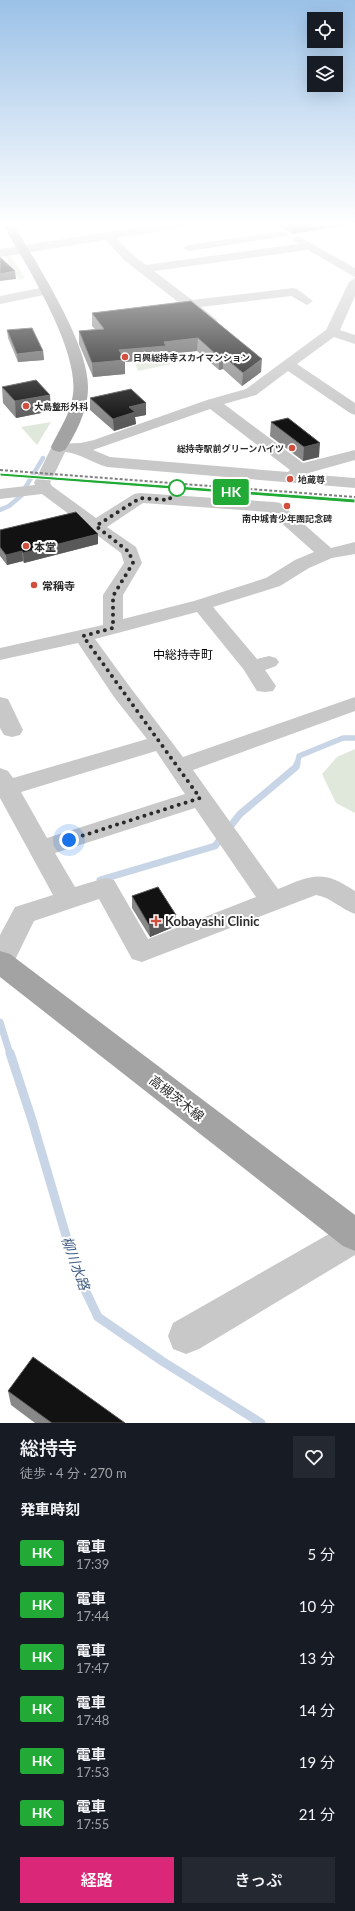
<!DOCTYPE html>
<html lang="ja">
<head>
<meta charset="utf-8">
<style>
  :root { --surface:#171b24; --page:#242831; --text:#f1f3f6; --muted:#9ea1a6; --accent:#db2777 }
  body { margin:0; font-family:Lato,"Noto Sans JP",sans-serif; background:var(--page); color:var(--text); height:100vh; display:flex; flex-direction:column; font-size:15px; white-space:nowrap }
  * { box-sizing:border-box; margin:0 }
  p { font-size:13px; color:var(--muted) }
  .icon { flex:none; width:22px; height:22px; fill:none; stroke:currentColor; stroke-width:2; stroke-linecap:round; stroke-linejoin:round }
  .map { position:relative; height:1423px; overflow:hidden }
  .side { display:flex; flex-direction:column; background:var(--surface); flex:1 }
  .side>* { flex:none }
  .badge { padding:0 8px; border-radius:3px; font-size:14px; line-height:26px }
  .tools { position:absolute; left:307px; top:12px; display:grid; gap:8px }
  .tools a { display:grid; place-items:center; width:36px; height:36px; border-radius:0px; background:var(--surface); box-shadow:0 4px 16px #0002; font-size:20px }
  .you { position:absolute; width:20px; height:20px; margin:-10px; border:3px solid #fff; border-radius:50%; background:#1a73e8; box-shadow:0 0 0 6px #1a73e833 }
  .map>.badge { position:absolute; translate:-50% -50%; box-shadow:0 0 0 2px #fff }
  h2 { padding:0 20px; font-size:15px; line-height:36px }
  .round { display:grid; place-items:center; flex:none; width:42px; height:42px; border-radius:0px; background:var(--page) }
  .headline { display:flex; align-items:center; justify-content:space-between; height:68px; padding:0 20px }
  h1 { font-size:19px; font-weight:600; line-height:30px }
  .action { display:flex; gap:8px; margin-top:auto; padding:8px 20px }
  .action a { flex:1; height:46px; border-radius:0px; background:var(--accent); color:#fff; font-size:16px; font-weight:600; line-height:46px; text-align:center }
  .action a+a { background:var(--page); color:var(--text) }
  ul { padding:0; list-style:none }
  li { display:flex; align-items:center; gap:12px; height:52px; padding:0 20px }
  li div { flex:1 }
  li b { display:block; font-size:15px }
  li em { font-style:normal }
  li .badge { min-width:44px; font-weight:700; text-align:center }
  .map>svg:first-child { display:block }
  .green { fill:#dfe8da }
  .lines { fill:none; stroke-linecap:round; stroke-linejoin:round }
  .stream-far3 { stroke:#c8d5e6; stroke-width:4.5 }
  .stream-far2 { stroke:#c8d5e6; stroke-width:5.5 }
  .stream-far1 { stroke:#c8d5e6; stroke-width:7 }
  .stream { stroke:#c8d5e6; stroke-width:9 }
  .minor { fill:#c8c8c8; fill-rule:evenodd }
  .major { fill:#a3a3a3; fill-rule:evenodd }
  .rail { stroke:#808080; stroke-width:2; stroke-dasharray:3 2; stroke-linecap:butt }
  .wall { fill:#888 }
  .shaded-wall { fill:#595959 }
  .building { fill:#121212; stroke:#595959 }
  .line { fill:#21ab36; stroke:#fff }
  .walk { stroke:#2b2b2b; stroke-width:4; stroke-dasharray:0 7.2 }
  .poi-dot { fill:#d14e3e; stroke:#fff; stroke-width:1.5 }
  .stop-dot { fill:#fff; stroke:#21ab36; stroke-width:2 }
  .labels { text-anchor:middle; dominant-baseline:central; stroke-width:4; stroke-linejoin:round; paint-order:stroke }
  .far-poi-label { font-size:9px; font-weight:bold; fill:#2b2b2b; stroke:#fff; text-anchor:start }
  .poi-label { font-size:11px; font-weight:bold; fill:#2b2b2b; stroke:#fff; text-anchor:start }
  .neighbourhood-label { font-size:12px; fill:#000; stroke:#fff }
  .near-poi-label { font-size:13px; font-weight:bold; fill:#2b2b2b; stroke:#fff; text-anchor:start }
  .near-street-label { font-size:13px; fill:#2b2b2b; stroke:#fff }
  .near-water-label { font-size:14px; font-style:italic; fill:#435f84; stroke:#fff }
</style>
</head>
<body>
<div class="map">
<svg width="355" height="1423" viewBox="0 0 355 1423">
  <rect width="100%" height="100%" fill="#fff"/>
  <g class="green">
    <path d="M4,255H10L25,278L19,280Z"/>
    <path d="M164,360L171,364L138,371L135,363Z"/>
    <path d="M51,422L37,445L21,427Z"/>
    <path d="M355,749V813L336,803L322,774L337,757Z"/>
  </g>
  <g class="lines">
    <g class="stream-far3">
      <path d="M25,488L43,458"/>
      <path d="M0,510L9,506L22,495"/>
    </g>
    <path class="stream-far2" d="M297,765L299,756L343,738H355"/>
    <g class="stream-far1">
      <path d="M100,880L215,846L240,814L296,767L297,764"/>
      <path d="M0,1022L10,1054"/>
    </g>
    <path class="stream" d="M10,1053L32,1120L77,1273L98,1317L162,1361L261,1423"/>
    <g class="minor">
      <path d="M167,223H196L191,226L117,238L132,254L146,265L298,244L292,239L298,236L355,268V277L308,250L154,271L192,300L293,288L297,289L313,301L307,305L291,296L201,307L217,320L215,323H205L124,260L106,240L0,257V249Z"/>
      <path d="M283,231L289,234L287,236L189,251L183,248L189,245Z"/>
      <path d="M355,278V296L340,330L355,335V344L334,337L297,364L355,403V415L350,413L288,371L256,395L224,404L303,463L355,450V460L305,474L355,478V488L107,467C92,463 80,453 65,452L50,483L52,486L96,518L134,494L140,493L274,502L280,503L331,548L355,542V554L332,558L309,568L280,586L213,607L257,659L269,656L276,658L279,662L276,666L265,670L276,686L273,691L265,692L257,691L244,670L197,612L95,639L130,687L183,757L355,697V711L193,770L278,889C312,875 322,869 355,891V914C341,909 330,897 316,895L142,962L132,959L99,899L34,921L10,970L0,973V935L15,907L53,895L0,798V768L8,771L13,778L147,739L114,697L78,643L0,660V648L103,625V595L124,563L121,553L42,494L0,499V489L35,485L34,483L53,444L81,443L94,440L207,400L246,389L326,330L349,282ZM210,409L290,470L288,472L110,457L93,450ZM143,503L269,512L314,552L295,560L266,578L194,601L123,619V595L142,563L136,547L107,527ZM156,751L185,794L47,838L21,792ZM195,808L256,897L148,939L114,880L105,878L75,887L55,853Z"/>
      <path d="M45,287L51,291L49,294L0,304V296Z"/>
      <path d="M0,697L8,699L23,730L20,735L12,737L4,735L0,728Z"/>
      <path d="M355,1221V1255L199,1349L186,1354L173,1349L168,1336L173,1323L343,1226Z"/>
    </g>
    <g class="major">
      <path d="M2,223H13C36,263 89,343 88,388C88,409 76,434 65,450L59,452L53,450L51,447C59,430 71,413 73,394C79,348 25,263 2,223Z"/>
      <path d="M0,951L10,954L355,1215V1251L343,1246L0,977Z"/>
    </g>
    <path class="rail" d="M0,470L355,497"/>
  </g>
  <g class="wall">
    <path d="M272,223H355V224L293,234Z"/>
    <path d="M191,301L261,372L242,386L223,369L219,370L197,351L166,354V358L125,362V374L93,377L79,344V331L95,329L92,326V313Z"/>
    <path d="M7,330L43,351L44,360L18,362L8,338Z"/>
    <path d="M2,387L51,411L16,418L3,403Z"/>
    <path d="M90,398L146,415L135,417L136,424L114,431L90,410Z"/>
    <path d="M271,422L319,457L303,461L270,436Z"/>
    <path d="M0,530L98,544L24,563L23,561L7,565L0,556Z"/>
    <path d="M132,896L176,926L150,937L132,908Z"/>
    <path d="M8,1391L125,1423H35L11,1405Z"/>
  </g>
  <g class="shaded-wall">
    <path d="M317,223H355L293,234V227Z"/>
    <path d="M15,271L16,279L0,281V274Z"/>
    <path d="M198,338L197,351L166,354V358L125,362V374L93,377L92,363L119,350L164,342Z"/>
    <path d="M43,351L44,360L18,362L17,354Z"/>
    <path d="M223,356V369L219,370V357Z"/>
    <path d="M262,359L261,372L242,386L243,373Z"/>
    <path d="M50,395L51,411L16,418L15,401Z"/>
    <path d="M146,403V415L135,417L136,424L114,431L113,419L129,407Z"/>
    <path d="M320,443L319,457L303,461L304,447Z"/>
    <path d="M98,534V544L24,563L23,553Z"/>
    <path d="M22,551L23,561L7,565L6,555Z"/>
    <path d="M176,915V926L150,937L149,925Z"/>
  </g>
  <g class="building">
    <path d="M285,223H317L293,227Z"/>
    <path d="M0,257L15,271L0,274Z"/>
    <path d="M191,301L262,359L243,373L223,356L219,357L198,338L164,342L166,346L119,350L125,360L92,363L79,331L104,329L92,313Z"/>
    <path d="M32,328L43,351L17,354L7,330Z"/>
    <path d="M36,380L50,395L15,401L2,387Z"/>
    <path d="M131,389L146,403L129,407L135,412L113,419L90,398Z"/>
    <path d="M288,418L320,443L304,447L271,422Z"/>
    <path d="M76,512L98,534L23,553L22,551L6,555L0,547V530Z"/>
    <path d="M158,887L176,915L149,925L132,896Z"/>
    <path d="M33,1357L125,1423H52L8,1391Z"/>
  </g>
  <linearGradient id="sky" x2="0" y2="1"><stop stop-color="#9bc1e7"/><stop offset="0.53" stop-color="#fff"/><stop offset="1" stop-color="#fff" stop-opacity="0"/></linearGradient>
  <rect width="355" height="423" fill="url(#sky)"/>
  <path class="line" d="M0,473L355,499V503L0,476Z"/>
  <g class="lines">
    <path class="walk" d="M69,840L200,798L83,636L113,628V596L133,563L129,552L96,526L140,498L169,500L177,488"/>
  </g>
  <g class="poi-dot">
    <circle cx="125" cy="357" r="4"/>
    <circle cx="26" cy="406" r="4"/>
    <circle cx="292" cy="448" r="4"/>
    <circle cx="290" cy="479" r="4"/>
    <circle cx="287" cy="506" r="4"/>
    <circle cx="26" cy="546" r="4"/>
    <circle cx="34" cy="585" r="4"/>
    <path d="M154 915h4v4h4v4h-4v4h-4v-4h-4v-4h4z"/>
  </g>
  <circle class="stop-dot" cx="177" cy="488" r="8"/>
  <g class="labels">
    <g class="far-poi-label">
      <text x="133" y="357">日興総持寺スカイマンション</text>
      <text x="34" y="406">大島整形外科</text>
      <text x="284" y="448" text-anchor="end">総持寺駅前グリーンハイツ</text>
      <text x="298" y="479">地蔵尊</text>
      <text x="287" y="518" text-anchor="middle">南中城青少年團記念碑</text>
    </g>
    <g class="poi-label">
      <text x="34" y="546">本堂</text>
      <text x="42" y="585">常稱寺</text>
    </g>
    <g class="neighbourhood-label">
      <text x="183" y="654">中総持寺町</text>
    </g>
    <g class="near-poi-label">
      <text x="165" y="921">Kobayashi Clinic</text>
    </g>
    <g class="near-street-label">
      <text transform="translate(177 1098) rotate(38)">高槻茨木線</text>
    </g>
    <g class="near-water-label">
      <text transform="translate(76 1263) rotate(70)">柳川水路</text>
    </g>
  </g>
</svg>
<div class="tools">
<a><svg class="icon" aria-label="locate" viewBox="0 0 24 24"><circle cx="12" cy="12" r="6"/><path d="M12 2v4M12 18v4M2 12h4M18 12h4"/></svg></a>
<a><svg class="icon" aria-label="layers" viewBox="0 0 24 24"><path d="M12 4l9 5-9 5-9-5zM3 14l9 5 9-5"/></svg></a>
</div>
<div class="you" style="left:69px;top:840px"></div>
<b class="badge" style="left:231px;top:492px;background:#21ab36;color:#fff">HK</b>
</div>
<section class="side">
<div class="headline"><div><h1>総持寺</h1><p>徒歩 · 4 分 · 270 m</p></div><a class="round"><svg class="icon" aria-label="heart" viewBox="0 0 24 24"><path d="M12 20l-8-8c-3-5 5-10 8-4 3-6 11-1 8 4z"/></svg></a></div>
<h2>発車時刻</h2>
<ul>
<li><span class="badge" style="background:#21ab36;color:#fff">HK</span><div><b>電車</b><p>17:39</p></div><em>5 分</em></li>
<li><span class="badge" style="background:#21ab36;color:#fff">HK</span><div><b>電車</b><p>17:44</p></div><em>10 分</em></li>
<li><span class="badge" style="background:#21ab36;color:#fff">HK</span><div><b>電車</b><p>17:47</p></div><em>13 分</em></li>
<li><span class="badge" style="background:#21ab36;color:#fff">HK</span><div><b>電車</b><p>17:48</p></div><em>14 分</em></li>
<li><span class="badge" style="background:#21ab36;color:#fff">HK</span><div><b>電車</b><p>17:53</p></div><em>19 分</em></li>
<li><span class="badge" style="background:#21ab36;color:#fff">HK</span><div><b>電車</b><p>17:55</p></div><em>21 分</em></li>
</ul>
<div class="action"><a>経路</a><a>きっぷ</a></div>
</section>
</body>
</html>
